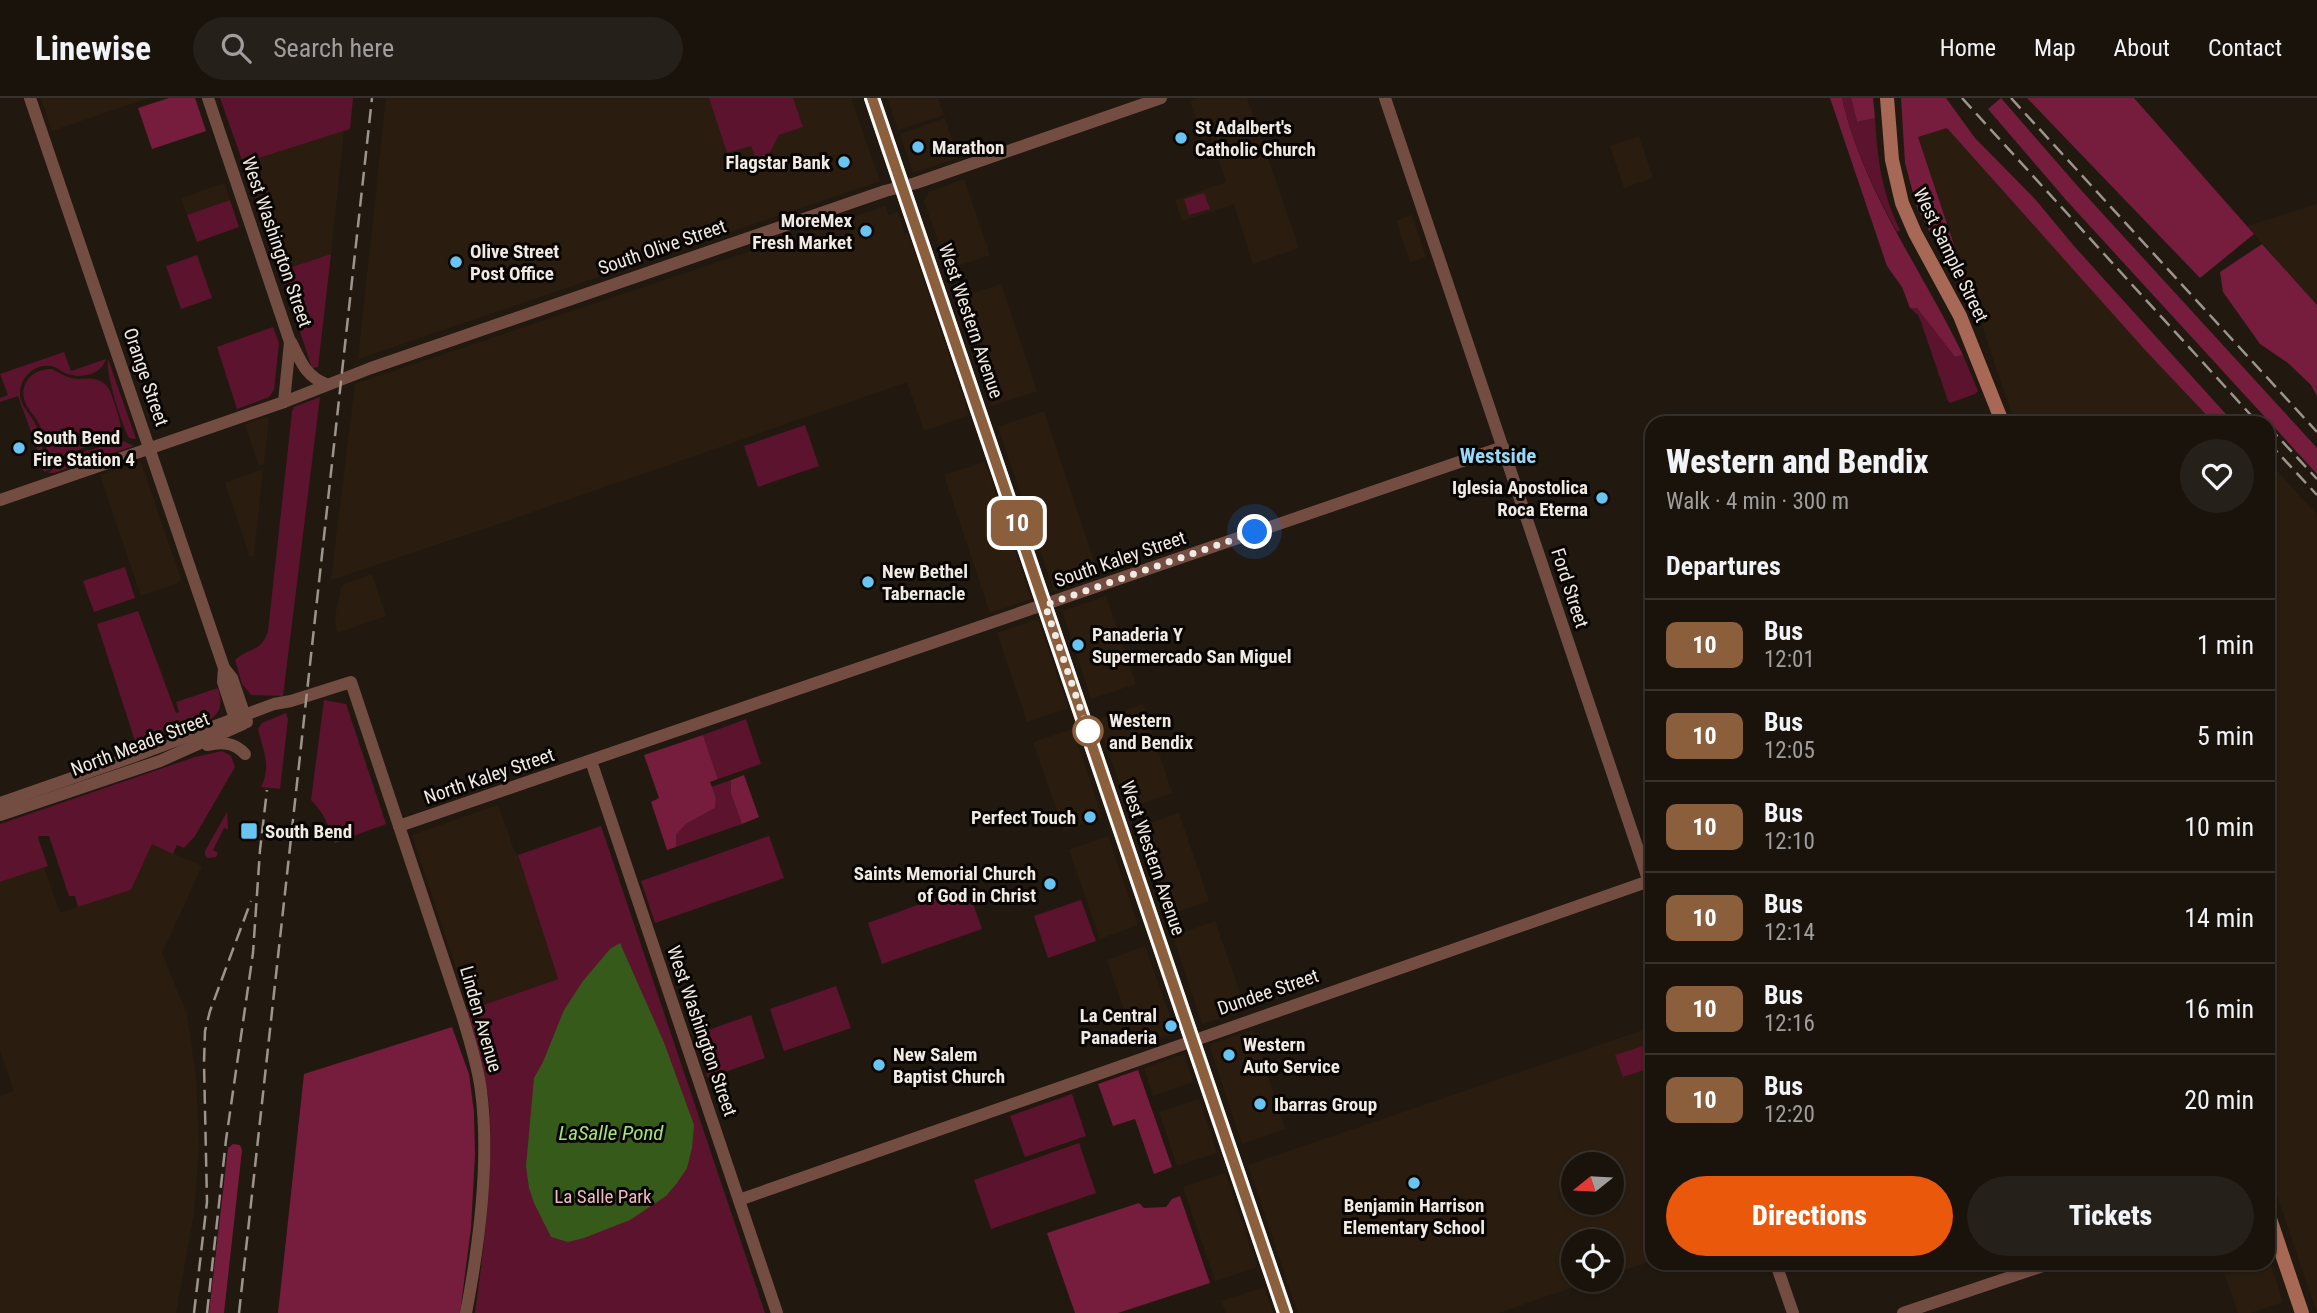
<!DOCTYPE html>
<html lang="en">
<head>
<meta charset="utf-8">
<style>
  :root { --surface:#19130c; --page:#26201a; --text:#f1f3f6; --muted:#9f9e9d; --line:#37322d; --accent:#ea580c }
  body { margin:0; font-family:"Roboto Condensed",sans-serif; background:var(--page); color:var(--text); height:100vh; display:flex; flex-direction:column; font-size:26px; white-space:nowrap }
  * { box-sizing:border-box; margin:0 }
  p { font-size:23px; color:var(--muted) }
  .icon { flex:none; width:38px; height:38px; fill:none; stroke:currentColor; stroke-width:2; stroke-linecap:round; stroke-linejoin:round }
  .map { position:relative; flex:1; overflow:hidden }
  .drawer { position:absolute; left:1645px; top:318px; width:630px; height:854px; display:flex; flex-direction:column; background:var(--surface); border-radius:21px; box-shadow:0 2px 5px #0004,0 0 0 2px var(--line) }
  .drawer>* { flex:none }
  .badge { padding:0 14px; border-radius:10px; font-size:24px; line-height:46px }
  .needle { width:46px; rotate:252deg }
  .buttons { position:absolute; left:1561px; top:1054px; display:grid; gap:14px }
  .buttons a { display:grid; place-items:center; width:63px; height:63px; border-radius:50%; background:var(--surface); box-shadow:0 2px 5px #0004,0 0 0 2px var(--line); font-size:35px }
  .you { position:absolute; width:35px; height:35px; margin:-18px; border:5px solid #fff; border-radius:50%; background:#1a73e8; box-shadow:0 0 0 10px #1a73e833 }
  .map>.badge { position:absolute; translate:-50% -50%; box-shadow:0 0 0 4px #fff }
  h2 { padding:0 21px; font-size:26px; line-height:63px }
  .round { display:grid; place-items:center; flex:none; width:74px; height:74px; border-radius:37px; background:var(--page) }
  .head { display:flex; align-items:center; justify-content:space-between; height:119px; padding:0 21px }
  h1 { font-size:33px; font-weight:800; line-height:52px }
  .primary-button { display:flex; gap:14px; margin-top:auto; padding:14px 21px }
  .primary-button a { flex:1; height:80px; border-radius:42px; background:var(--accent); color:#fff; font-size:28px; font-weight:800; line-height:80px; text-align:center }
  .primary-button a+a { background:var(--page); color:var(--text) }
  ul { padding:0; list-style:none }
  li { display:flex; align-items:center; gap:21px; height:91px; padding:0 21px; border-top:2px solid var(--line) }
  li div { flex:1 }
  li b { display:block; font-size:26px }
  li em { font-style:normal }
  li .badge { min-width:77px; font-weight:700; text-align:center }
  header { display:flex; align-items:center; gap:42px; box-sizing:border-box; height:98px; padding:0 35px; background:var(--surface); border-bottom:2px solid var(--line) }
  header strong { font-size:33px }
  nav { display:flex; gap:38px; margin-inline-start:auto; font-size:24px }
  .search { width:490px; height:63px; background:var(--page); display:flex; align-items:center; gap:18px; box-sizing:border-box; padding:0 24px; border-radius:38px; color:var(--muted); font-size:26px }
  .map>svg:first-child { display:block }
  .built { fill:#2a1d0f; fill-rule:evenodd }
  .green { fill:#5c132d }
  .forest { fill:#761c3c }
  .water { fill:#365a1a }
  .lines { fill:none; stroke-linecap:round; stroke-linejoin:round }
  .tertiary { stroke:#744d42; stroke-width:12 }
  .secondary { stroke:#a76856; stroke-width:14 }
  .primary { stroke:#cf7d66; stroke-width:16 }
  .rail { stroke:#9b958d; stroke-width:2.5; stroke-dasharray:14 7; stroke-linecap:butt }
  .line-casing { stroke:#fff; stroke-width:16 }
  .line { stroke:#8b5e3c; stroke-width:10 }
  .walk { stroke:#f0eae3; stroke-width:7; stroke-dasharray:0 12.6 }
  .poi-dot { fill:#68c4f0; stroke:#080503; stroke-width:2.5 }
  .stop-dot { fill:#fff; stroke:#8b5e3c; stroke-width:3.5 }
  .labels { text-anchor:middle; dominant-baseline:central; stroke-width:6; stroke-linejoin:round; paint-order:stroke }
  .poi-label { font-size:19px; font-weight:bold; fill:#f0eae3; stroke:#080503; text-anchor:start }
  .street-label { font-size:19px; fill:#f0eae3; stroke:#080503 }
  .stop-label { font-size:19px; font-weight:bold; fill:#f0eae3; stroke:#080503; text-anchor:start }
  .park-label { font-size:19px; fill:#efbac6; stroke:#080503 }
  .neighbourhood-label { font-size:21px; font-weight:bold; fill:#98d8f9; stroke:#080503 }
  .water-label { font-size:21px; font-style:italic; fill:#a3e476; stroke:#080503 }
</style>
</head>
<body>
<header>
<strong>Linewise</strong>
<div class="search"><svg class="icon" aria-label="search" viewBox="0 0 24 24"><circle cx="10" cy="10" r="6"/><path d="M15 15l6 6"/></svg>Search here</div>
<nav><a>Home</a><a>Map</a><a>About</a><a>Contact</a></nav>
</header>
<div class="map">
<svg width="2317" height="1215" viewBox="0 0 2317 1215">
  <rect width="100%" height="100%" fill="#211910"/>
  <g class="built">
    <path d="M41,0H148L52,33Z"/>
    <path d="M386,0H709L727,55L751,47L759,72L779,37L803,29L793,0H851L880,83L358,261Z"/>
    <path d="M887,0H938L944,17L898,32Z"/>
    <path d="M1199,0H1247L1299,150L1253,166L1234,106L1182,123L1175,102L1226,84L1211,39L1202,42L1190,3Z"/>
    <path d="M945,20L958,60L913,75L900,36Z"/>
    <path d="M1947,29L2145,252L2214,325H2015L1918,39Z"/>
    <path d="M344,32L331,156L280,173L243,65Z"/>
    <path d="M1639,38L1653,80L1624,90L1610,48Z"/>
    <path d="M964,81L990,157L948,171L924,103L929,94Z"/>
    <path d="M224,85L230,102L187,117L181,100Z"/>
    <path d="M2317,106V207L2247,128Z"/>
    <path d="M885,108L889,117L898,114L905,136L908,135L969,317L924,333L907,284L501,425L331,482L355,286Z"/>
    <path d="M1412,117L1426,159L1410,164L1396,123Z"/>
    <path d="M1001,186L1037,293L991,308L986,294L989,292L958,200Z"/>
    <path d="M1044,313L1099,478L1054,493L998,329Z"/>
    <path d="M266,319L269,321L264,366L259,368L245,327Z"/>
    <path d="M2268,363L2317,417V1215L2268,1071Z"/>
    <path d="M138,364L141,365L181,481L177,485L141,498L100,377Z"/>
    <path d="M985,364L1031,501L990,515L944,377Z"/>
    <path d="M263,371L254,458L250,459L225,385Z"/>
    <path d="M372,476L386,518L337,535L335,519L341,490L344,486Z"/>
    <path d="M1106,498L1136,586L1091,601L1062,513Z"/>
    <path d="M1038,521L1068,610L1027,624L997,535Z"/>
    <path d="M1143,606L1172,695L1128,710L1101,633L1103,631L1100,621Z"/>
    <path d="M1073,631L1102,719L1064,733L1033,644Z"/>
    <path d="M498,707L514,752L518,757L558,881L470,912L412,737Z"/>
    <path d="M1179,715L1209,803L1166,818L1136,730Z"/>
    <path d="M1108,738L1138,827L1100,841L1069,752Z"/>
    <path d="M152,746L202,768L162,855L187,917L196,978L199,1049L194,1115L176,1215H0V998L14,993L0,953V784L44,769L60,815L131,792Z"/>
    <path d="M1215,823L1246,912L1202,926L1173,838Z"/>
    <path d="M1145,848L1176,935L1137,949L1107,862Z"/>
    <path d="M1652,929V1163L1612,1176V1143H1573V1181H1597L1498,1215H1298L1248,1067ZM1573,1066H1612V1104H1573Z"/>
    <path d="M1253,932L1285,1031L1242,1046L1209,947Z"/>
    <path d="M1184,956L1193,984L1153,998L1144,970Z"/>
    <path d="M1199,1001L1217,1055L1177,1068L1159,1014Z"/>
    <path d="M1225,1075L1257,1169L1215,1183L1183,1089Z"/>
    <path d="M2268,1159L2283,1204L2250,1215H2238L2221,1166H2268Z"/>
    <path d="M1264,1189L1273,1215H1226L1221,1203Z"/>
  </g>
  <g class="green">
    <path d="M220,0H353L350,31L243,65Z"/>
    <path d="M709,0H793L803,29L779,37L760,74L751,48L727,55Z"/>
    <path d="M1842,0H1851L1857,24L1875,20C1877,59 1882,96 1900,132L1897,134C1874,92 1853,48 1842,0Z"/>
    <path d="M1204,95L1210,111L1189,117L1184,101Z"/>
    <path d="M230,102L239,129L197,144L187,117Z"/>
    <path d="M331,156L318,269L312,270L280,173Z"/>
    <path d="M197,157L212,200L181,211L166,168Z"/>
    <path d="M1910,210H1917L1955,259L1963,257L1978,293L1975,296L1950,305L1948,303L1921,224L1918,217Z"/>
    <path d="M273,229L279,245L274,292L269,299L237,311L217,249Z"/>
    <path d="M64,254L71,273L106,261C101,278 80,281 65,275C60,273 57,269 51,268C32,265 16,284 21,302C24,311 31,317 35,325C40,334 39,343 43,351C46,356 51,360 53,363V370L45,374L39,369L34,357L38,353L18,298L0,304V300L8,297L0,276Z"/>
    <path d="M108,261L136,341L129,340C122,328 105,274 108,261Z"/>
    <path d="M52,271C58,274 64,278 71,280C82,283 92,277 102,284C110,289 112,298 115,307C130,349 113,341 83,350C70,355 63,364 49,354C43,346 43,337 40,328C36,319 28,312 25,304C18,285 34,270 52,271Z"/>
    <path d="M320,299L283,598L251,597L242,586L235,562C248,550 262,554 268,533L292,314L294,309Z"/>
    <path d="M805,327L819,368L758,389L744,348Z"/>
    <path d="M123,343L134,348L54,375H48L62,363L82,354Z"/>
    <path d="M125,469L135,500L94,514L83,483Z"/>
    <path d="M138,513L176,615L179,614L176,604L218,590C220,597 222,604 219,612C209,631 157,642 137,649L97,526Z"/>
    <path d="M324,602L346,606L386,726L335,745C329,729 324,714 311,702Z"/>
    <path d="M286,615L288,621L280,691L261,689C272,667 263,653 258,631L262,625Z"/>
    <path d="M746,621L761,666L718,681L703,637Z"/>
    <path d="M222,653L231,658L235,669L195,738L184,750L177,747L173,756L152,746L131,792L78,809L75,798H69L49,738H39L38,740L48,768L0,784V726L195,659Z"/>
    <path d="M731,682V696L742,726L676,749V737L686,726L715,710L716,700L711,689Z"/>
    <path d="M227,714L228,731L224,730L213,752L218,755L216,759L208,760L205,757V753Z"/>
    <path d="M601,728L765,1215H475C484,1147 494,1075 489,1007C486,975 475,944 466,913L558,881L518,757Z"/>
    <path d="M769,738L784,780L655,825L641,783Z"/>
    <path d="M967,789L982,831L882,866L868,825Z"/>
    <path d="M1081,802L1096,843L1048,860L1034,818Z"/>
    <path d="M836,888L851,930L784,953L770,911Z"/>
    <path d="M751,917L765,960L708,980L694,937Z"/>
    <path d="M1652,945V972H1644L1623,979L1615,957Z"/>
    <path d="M1072,996L1086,1038L1025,1059L1010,1018Z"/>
    <path d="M1079,1045L1096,1095L991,1131L974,1082Z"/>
  </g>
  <g class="forest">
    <path d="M169,0H195L206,33L152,51L138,10Z"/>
    <path d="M1830,0H1842C1863,93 1922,172 1963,257L1955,259L1917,210H1910L1902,189L1887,168Z"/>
    <path d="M1851,0H1873L1875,20L1857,24Z"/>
    <path d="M1901,0H1946L1975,40L2035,101L2074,148L2234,325H2214L2145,252L1947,30L1918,39L1977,215L1974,216L1917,110L1905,65Z"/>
    <path d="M2001,0L2081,92L2317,350V376L2066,102L1988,11Z"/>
    <path d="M2027,0H2134L2254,136L2200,180Z"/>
    <path d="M2262,146L2317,207V298L2311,287L2288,265L2260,246L2223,194L2220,174Z"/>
    <path d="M703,637L718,681L710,684L716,700L715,710L686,726L676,737V749L667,752L651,704L659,700L644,657Z"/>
    <path d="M744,677L759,719L742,726L731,696V682Z"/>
    <path d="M452,929L469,976L474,1014L475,1057L471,1130L460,1215H278L304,976Z"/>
    <path d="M1138,972L1172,1069L1154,1076L1135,1021L1113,1028L1098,986Z"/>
    <path d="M233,1046L240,1047L242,1052L224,1215H209L228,1050Z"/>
    <path d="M1180,1098L1210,1185L1118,1215H1075L1047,1135L1139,1105L1144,1110L1166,1109L1172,1101Z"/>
  </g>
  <path class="water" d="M620,845L665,947L694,1027L692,1050L687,1070L677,1085L666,1098L630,1122L584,1140L568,1144L551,1139L534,1105L529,1090L526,1068L534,980L543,964L564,912L583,883L610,851Z"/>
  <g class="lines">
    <g class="tertiary">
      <path d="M30,0L224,570L223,584L237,627"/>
      <path d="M208,0L290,244L284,304"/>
      <path d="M1385,0L1652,793"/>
      <path d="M291,244C301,263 305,278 326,286"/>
      <path d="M0,402L284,304L371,270L885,93L916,85L1161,0"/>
      <path d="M224,570L232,580L247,624"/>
      <path d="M207,647C222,644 234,644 245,656"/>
      <path d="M591,663L777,1215"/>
      <path d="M0,705L135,658L274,606L291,603L351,584L463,920C470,944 478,968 481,993C490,1062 479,1147 466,1215"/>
      <path d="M0,717L160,663L243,626"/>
      <path d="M399,728L1503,349"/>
      <path d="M739,1102L1652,782"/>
      <path d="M1776,1166L1793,1215"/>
      <path d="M1903,1215L2049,1166"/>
    </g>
    <g class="secondary">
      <path d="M1887,0L1892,62L1902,105L1915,135L1960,218L2003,326"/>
      <path d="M2268,1115L2302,1215"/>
    </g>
    <path class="primary" d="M872,0L1285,1215"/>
    <g class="rail">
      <path d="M1962,0L2259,326"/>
      <path d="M2011,0L2317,334"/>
      <path d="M2268,328L2317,381"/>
      <path d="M2268,344L2317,397"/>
      <path d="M194,1215L207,1104L204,965L205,933L210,913L251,803"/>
      <path d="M207,1215L226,1042L253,855L260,752L267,692"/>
      <path d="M239,1215L372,0"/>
    </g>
  </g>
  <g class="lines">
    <defs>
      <path id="line" d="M872,0L1285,1215"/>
    </defs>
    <use href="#line" class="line-casing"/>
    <use href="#line" class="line"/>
    <path class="walk" d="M1088,633L1045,507L1255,434"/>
  </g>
  <g class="poi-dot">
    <circle cx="1181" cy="40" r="7"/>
    <circle cx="918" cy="49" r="7"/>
    <circle cx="844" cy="64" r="7"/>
    <circle cx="866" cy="133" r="7"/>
    <circle cx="456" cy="164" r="7"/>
    <circle cx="19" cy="350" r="7"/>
    <circle cx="1602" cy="400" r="7"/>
    <circle cx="868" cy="484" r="7"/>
    <circle cx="1078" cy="547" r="7"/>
    <circle cx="1090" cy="719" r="7"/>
    <rect x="240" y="724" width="18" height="18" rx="3.5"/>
    <circle cx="1050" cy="786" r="7"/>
    <circle cx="1171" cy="928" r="7"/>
    <circle cx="1229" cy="957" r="7"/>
    <circle cx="879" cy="967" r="7"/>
    <circle cx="1260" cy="1006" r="7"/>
    <circle cx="1414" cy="1085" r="7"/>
  </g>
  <circle class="stop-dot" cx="1088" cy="633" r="14"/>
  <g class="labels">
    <g class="poi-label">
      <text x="1195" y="29">St Adalbert's<tspan x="1195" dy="22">Catholic Church</tspan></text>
      <text x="932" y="49">Marathon</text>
      <text x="830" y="64" text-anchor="end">Flagstar Bank</text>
      <text x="852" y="122" text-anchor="end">MoreMex<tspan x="852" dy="22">Fresh Market</tspan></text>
      <text x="470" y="153">Olive Street<tspan x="470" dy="22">Post Office</tspan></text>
      <text x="33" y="339">South Bend<tspan x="33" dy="22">Fire Station 4</tspan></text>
      <text x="1588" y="389" text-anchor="end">Iglesia Apostolica<tspan x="1588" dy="22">Roca Eterna</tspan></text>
      <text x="882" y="473">New Bethel<tspan x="882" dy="22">Tabernacle</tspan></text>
      <text x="1092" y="536">Panaderia Y<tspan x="1092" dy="22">Supermercado San Miguel</tspan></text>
      <text x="1076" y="719" text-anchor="end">Perfect Touch</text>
      <text x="265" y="733">South Bend</text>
      <text x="1036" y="775" text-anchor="end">Saints Memorial Church<tspan x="1036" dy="22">of God in Christ</tspan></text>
      <text x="1157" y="917" text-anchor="end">La Central<tspan x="1157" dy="22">Panaderia</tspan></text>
      <text x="1243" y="946">Western<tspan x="1243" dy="22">Auto Service</tspan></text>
      <text x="893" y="956">New Salem<tspan x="893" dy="22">Baptist Church</tspan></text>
      <text x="1274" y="1006">Ibarras Group</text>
      <text x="1414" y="1107" text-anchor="middle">Benjamin Harrison<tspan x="1414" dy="22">Elementary School</tspan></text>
    </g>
    <g class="street-label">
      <text transform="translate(277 144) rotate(71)">West Washington Street</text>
      <text transform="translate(662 149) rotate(-19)">South Olive Street</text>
      <text transform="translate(1951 157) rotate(64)">West Sample Street</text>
      <text transform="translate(971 223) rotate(71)">West Western Avenue</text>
      <text transform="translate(146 279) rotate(71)">Orange Street</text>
      <text transform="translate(1120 461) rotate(-19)">South Kaley Street</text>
      <text transform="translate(1570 490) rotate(72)">Ford Street</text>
      <text transform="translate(140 646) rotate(-21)">North Meade Street</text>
      <text transform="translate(489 678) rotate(-19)">North Kaley Street</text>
      <text transform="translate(1153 760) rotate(71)">West Western Avenue</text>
      <text transform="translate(1268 894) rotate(-19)">Dundee Street</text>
      <text transform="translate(481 921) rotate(74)">Linden Avenue</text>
      <text transform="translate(702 933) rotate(71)">West Washington Street</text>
    </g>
    <g class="stop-label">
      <text x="1109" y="622">Western<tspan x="1109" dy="22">and Bendix</tspan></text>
    </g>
    <g class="park-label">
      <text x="603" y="1098">La Salle Park</text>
    </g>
    <g class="neighbourhood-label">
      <text x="1498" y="358">Westside</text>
    </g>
    <g class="water-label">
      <text x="611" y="1035">LaSalle Pond</text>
    </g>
  </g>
</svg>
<div class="buttons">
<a><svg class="needle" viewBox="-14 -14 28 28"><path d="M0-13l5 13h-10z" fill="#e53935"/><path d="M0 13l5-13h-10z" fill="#9f9e9d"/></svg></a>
<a><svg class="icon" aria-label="locate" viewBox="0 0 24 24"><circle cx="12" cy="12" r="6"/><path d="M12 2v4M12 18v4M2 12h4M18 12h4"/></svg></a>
</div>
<div class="you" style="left:1255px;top:434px"></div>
<b class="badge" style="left:1017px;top:425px;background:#8b5e3c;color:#fff">10</b>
<section class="drawer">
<div class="head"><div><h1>Western and Bendix</h1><p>Walk · 4 min · 300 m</p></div><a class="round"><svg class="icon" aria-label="heart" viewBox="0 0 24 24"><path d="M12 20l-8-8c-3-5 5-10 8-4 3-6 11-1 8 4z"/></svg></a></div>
<h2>Departures</h2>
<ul>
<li><span class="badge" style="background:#8b5e3c;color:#fff">10</span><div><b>Bus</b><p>12:01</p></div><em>1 min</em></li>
<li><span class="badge" style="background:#8b5e3c;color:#fff">10</span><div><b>Bus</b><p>12:05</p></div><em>5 min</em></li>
<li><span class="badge" style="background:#8b5e3c;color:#fff">10</span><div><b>Bus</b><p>12:10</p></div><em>10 min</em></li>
<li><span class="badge" style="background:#8b5e3c;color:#fff">10</span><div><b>Bus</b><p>12:14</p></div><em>14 min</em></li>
<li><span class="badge" style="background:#8b5e3c;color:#fff">10</span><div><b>Bus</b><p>12:16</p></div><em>16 min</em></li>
<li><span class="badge" style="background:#8b5e3c;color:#fff">10</span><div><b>Bus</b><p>12:20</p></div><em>20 min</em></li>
</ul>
<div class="primary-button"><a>Directions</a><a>Tickets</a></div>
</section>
</div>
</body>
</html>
